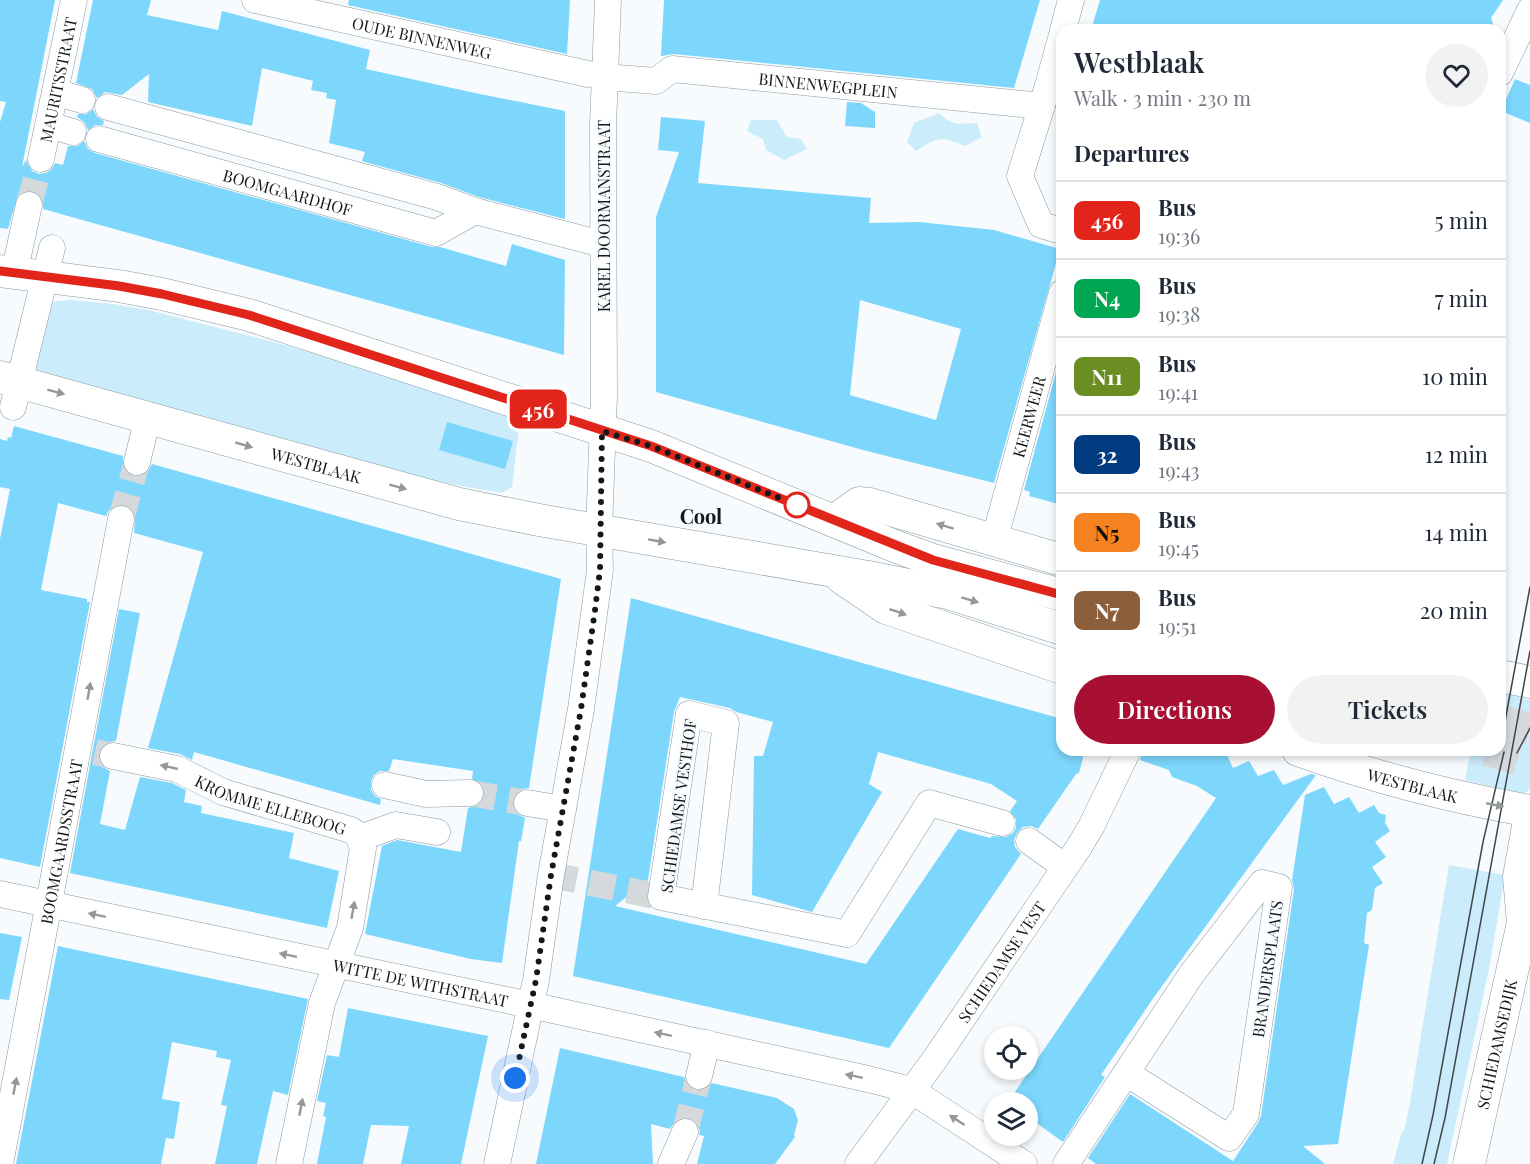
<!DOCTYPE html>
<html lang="en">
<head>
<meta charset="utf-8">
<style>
  :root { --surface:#fff; --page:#f2f2f3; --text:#1f2937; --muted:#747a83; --line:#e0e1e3; --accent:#a81033 }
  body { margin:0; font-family:"Playfair Display",serif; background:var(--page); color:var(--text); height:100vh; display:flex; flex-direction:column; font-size:22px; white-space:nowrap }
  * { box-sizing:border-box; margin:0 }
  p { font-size:20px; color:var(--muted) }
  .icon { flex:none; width:33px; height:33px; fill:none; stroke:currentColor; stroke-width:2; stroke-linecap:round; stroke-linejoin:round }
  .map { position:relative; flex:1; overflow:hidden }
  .side { position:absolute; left:1056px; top:24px; width:450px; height:732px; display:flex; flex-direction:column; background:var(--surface); border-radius:18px; box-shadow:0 3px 9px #0003 }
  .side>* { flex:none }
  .badge { padding:0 12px; border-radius:9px; font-size:21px; line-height:39px }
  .tools { position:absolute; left:984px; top:1026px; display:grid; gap:12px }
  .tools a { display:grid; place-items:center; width:54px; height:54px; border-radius:50%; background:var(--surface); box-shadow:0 3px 9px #0003; font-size:30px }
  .you { position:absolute; width:30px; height:30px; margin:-15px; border:4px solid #fff; border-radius:50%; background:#1a73e8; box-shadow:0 0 0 9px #1a73e833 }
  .map>.badge { position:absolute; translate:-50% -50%; box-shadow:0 0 0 3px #fff }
  h2 { padding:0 18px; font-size:22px; line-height:54px }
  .round { display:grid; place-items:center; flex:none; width:63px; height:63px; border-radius:32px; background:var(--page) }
  .overview { display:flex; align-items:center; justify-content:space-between; height:102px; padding:0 18px }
  h1 { font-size:28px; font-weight:600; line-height:45px }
  .action { display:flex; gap:12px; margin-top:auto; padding:12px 18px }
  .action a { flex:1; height:69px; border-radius:36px; background:var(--accent); color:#fff; font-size:24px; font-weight:600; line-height:69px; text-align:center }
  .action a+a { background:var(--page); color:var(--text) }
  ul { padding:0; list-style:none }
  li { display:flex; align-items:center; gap:18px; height:78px; padding:0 18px; border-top:2px solid var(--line) }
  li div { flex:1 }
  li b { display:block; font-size:22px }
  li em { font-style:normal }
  li .badge { min-width:66px; font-weight:700; text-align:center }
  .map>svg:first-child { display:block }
  .green { fill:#cbecfb }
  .building { fill:#7dd7fc; fill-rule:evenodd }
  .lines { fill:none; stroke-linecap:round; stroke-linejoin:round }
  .minor-tunnel { stroke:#d5d9db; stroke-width:26; stroke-dasharray:26 13; stroke-linecap:butt }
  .major-tunnel { stroke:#d5d9db; stroke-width:32; stroke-dasharray:32 16; stroke-linecap:butt }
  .minor-casing { stroke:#889aa2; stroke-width:27 }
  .major-casing { stroke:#889aa2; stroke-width:33 }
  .minor { stroke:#fff; stroke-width:26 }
  .major { stroke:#fff; stroke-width:32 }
  .tram { stroke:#404649; stroke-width:1.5 }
  .oneway { fill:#949899 }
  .line-casing { stroke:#fff; stroke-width:14 }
  .line { stroke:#e1251b; stroke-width:9 }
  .walk { stroke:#12191c; stroke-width:6; stroke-dasharray:0 10.8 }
  .stop-dot { fill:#fff; stroke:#e1251b; stroke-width:3 }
  .labels { text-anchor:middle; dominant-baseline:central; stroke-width:4.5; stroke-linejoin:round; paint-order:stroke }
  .street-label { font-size:16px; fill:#12191c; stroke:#f7fbfd }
  .quarter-label { font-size:20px; font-weight:bold; fill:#12191c; stroke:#f7fbfd }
</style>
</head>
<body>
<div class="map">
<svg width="1530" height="1164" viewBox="0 0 1530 1164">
  <rect width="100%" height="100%" fill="#f7fbfd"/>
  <g class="green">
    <path d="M939,113C953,126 959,124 977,123L982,137L965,146C939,136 940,137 916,151L907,142L914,123Z"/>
    <path d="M751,120H777L787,137L801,139L807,149L784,160L766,150L763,139L747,131Z"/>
    <path d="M70,300L113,304L148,310L266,340L371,369L509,417L519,428L512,487L502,493L456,485L380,469L34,374L49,302Z"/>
    <path d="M1500,692L1530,700V788L1527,792L1520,794L1465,780L1471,750H1500Z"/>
    <path d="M1449,865L1505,875L1489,969L1447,1164H1393L1402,1131H1404L1410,1103Z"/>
  </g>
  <g class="building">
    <path d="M0,0H55L22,167L26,160L32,171L39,174L46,173L52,169L55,163L63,165L68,146H77L84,141L88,149L95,153L432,247H440L506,266L512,244L565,260L564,355L43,209V200L39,194L33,191H25L18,195L8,229L0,228V122L6,102L0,101Z"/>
    <path d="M93,0H151L147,15L218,30L222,11L370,50L366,69L475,93L565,111V219L479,197L441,183L365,162L362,161L365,152L329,143L336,100L326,98L327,93L311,90L313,81L262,68L252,126L148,102L149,74L122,95L105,92L97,98L92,89L76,83Z"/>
    <path d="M349,0H570L567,54L348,5Z"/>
    <path d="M664,0H1040L1014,88L674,54L661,56Z"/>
    <path d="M1100,0H1503L1491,18L1495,30H1091Z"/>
    <path d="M1515,79L1530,85V123L1501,111Z"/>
    <path d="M847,102L861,103L875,112V128L845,126Z"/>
    <path d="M93,109L97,117L104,121L103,125H95L88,130L84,122L77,117L78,114H86Z"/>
    <path d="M661,117L705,121L698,183L871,198L869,223L919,222L994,230L1060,249L994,483L863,450L656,392V217L679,152L658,150ZM860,300L961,329L936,420L850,395Z"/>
    <path d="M1062,350V505L1029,496L1030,492L1024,490Z"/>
    <path d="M447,422L513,441L505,469L439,450Z"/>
    <path d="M14,426L123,456V467L126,472L133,476H141L147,473L152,464L561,579L529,788L522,789L516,793L512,801L513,809L517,814L525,818L521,841H519L502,963L471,959L365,934L382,846L397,840L461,852L468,808L478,805L483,800L485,793L482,785L472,779L473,771L393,759L389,771H380L374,775L371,781V790L375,796L381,799L380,805L194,752L192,760L180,754L148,748L203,552L134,533L135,515L131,508L124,504L116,505L109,510L106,516L58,503L41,590L87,599V602H90L40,867L0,858V539L10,489L0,487V439L7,441L8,437L11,438Z"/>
    <path d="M631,598L1062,719V750H1085L1079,773L1076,774L1038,829L1031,826L1023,827L1017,833L1014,840L1015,847L1021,854L889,1048L573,976ZM680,697L730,708L736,712L773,722L763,756H754L752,895L812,912L882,792L869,784L878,752L991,784L1017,801L1010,811L1016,819V828L1013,833L1006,837L992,836L990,838L958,829L866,964L615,906L648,880L674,712Z"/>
    <path d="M119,609L140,613L116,741L109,742L102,746L98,754L99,761L103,767L110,771L100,824L125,830L140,777L172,783L186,790L184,802L202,806L201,813L294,833L289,858L339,871L327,928L70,873Z"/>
    <path d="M1143,750H1216L1226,753L1233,768L1249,761L1258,776L1274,770L1283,785L1311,774L1316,775L1154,997L1101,1075L1105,1077L1063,1142L1028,1117V1102H1008L1216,798L1197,786L1172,777L1169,770L1140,760Z"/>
    <path d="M1324,787L1334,804L1349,797L1359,813L1374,805L1379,813L1386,815L1385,823L1390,831L1375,842L1386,857L1372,867L1383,883L1375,888L1372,910L1367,913L1364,943L1369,945L1338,1144L1303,1146L1325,1164H1096L1088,1158L1130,1094L1233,1161L1258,1123L1261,1116L1294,889L1292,880L1305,795Z"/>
    <path d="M0,933L22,937L9,1000L0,999Z"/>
    <path d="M58,946L308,999L288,1095L273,1091L257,1164H215L227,1106L221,1105L231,1060L216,1057L217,1051L172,1042L162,1099L180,1102L174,1139L166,1138L161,1164H16Z"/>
    <path d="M348,1008L488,1036L461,1164H401L409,1126L371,1125L363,1164H317L326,1117L323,1116L326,1103L317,1101L327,1055L339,1057Z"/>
    <path d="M560,1048L684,1077L688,1086L696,1091L704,1090L712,1083L777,1098L794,1109L798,1120L794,1135L795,1137L775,1164H697L704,1136L699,1135L700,1130L697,1123L690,1118L684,1117L676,1120L670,1129L651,1124L653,1164H536Z"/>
  </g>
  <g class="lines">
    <g class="minor-tunnel">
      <path d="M29,205L41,159"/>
      <path d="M121,519L137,462"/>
      <path d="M95,752L113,756"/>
      <path d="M470,793L527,803"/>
      <path d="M551,875L661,897"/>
      <path d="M685,1132L699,1076"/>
    </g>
    <g class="major-tunnel">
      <path d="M1500,720L1530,729"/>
      <path d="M1487,750L1530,763"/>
    </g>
    <defs>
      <g id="minor">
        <path id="s1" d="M255,0L588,74"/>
        <path d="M1063,30L1071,0"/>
        <path d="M1062,35L1047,89L1020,176L1041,225L1062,231"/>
        <path d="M1500,73L1530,10"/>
        <path id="s2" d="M617,78L656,81L672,69L1042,106"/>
        <path d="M55,92L82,100"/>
        <path d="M108,107L437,197L475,211"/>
        <path d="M49,125L73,132"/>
        <path id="s3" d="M99,139L436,233L475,211L602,244"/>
        <path id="s4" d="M41,159L74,0"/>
        <path d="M14,274L29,205"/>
        <path d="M13,407L52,248"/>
        <path d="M137,462L148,417"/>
        <path id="s5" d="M994,541L1062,293"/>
        <path id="s6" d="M113,756L177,769L223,792L351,830L358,835L363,848L350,928L322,1003L289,1164"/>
        <path d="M385,785L426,794L470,793"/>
        <path d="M527,803L563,809"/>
        <path d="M360,838L396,825L437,832"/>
        <path d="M1029,841L1065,867"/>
        <path id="s7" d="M0,894L530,1005L868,1079L911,1090L1024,1164"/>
        <path d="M704,906L726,723L689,714L661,897L847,934L929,803L1002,823"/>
        <path d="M699,1076L707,1043"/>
        <path id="s8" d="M0,1164L121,519"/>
        <path d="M497,1164L536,980L551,875L581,709L600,570L599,530L604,396L603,125L608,0"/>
        <path d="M671,1164L685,1132"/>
        <path id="s9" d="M858,1164L935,1059L1079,847L1092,825L1128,750"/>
        <path d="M1066,1164L1191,975L1262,883L1279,887L1246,1114L1229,1138L1126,1073"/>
      </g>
      <g id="major">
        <path d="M0,271L119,286L162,294L249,315L651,446L897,547L933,560L1062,595"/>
        <path id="s10" d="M0,377L459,504L539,520L868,577L948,593L1062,629"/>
        <path d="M834,521L859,503L870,504L1062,560"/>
        <path d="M842,578L886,608L1062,668"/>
        <path d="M1500,676L1530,682"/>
        <path id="s11" d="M1298,750C1373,777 1451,797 1530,811"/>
        <path id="s12" d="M1469,1164L1523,923L1519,877L1530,815"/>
      </g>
    </defs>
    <use href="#minor" class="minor-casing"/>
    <use href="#major" class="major-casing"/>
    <use href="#minor" class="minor"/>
    <use href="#major" class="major"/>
    <g class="tram">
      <path d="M1500,748L1530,587"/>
      <path d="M1517,753L1530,728"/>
      <path d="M1422,1164L1433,1115L1483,842L1504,752"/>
      <path d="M1434,1164L1445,1118L1530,651"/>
    </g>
  </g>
  <defs><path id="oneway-solid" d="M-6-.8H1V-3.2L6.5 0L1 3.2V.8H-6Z" transform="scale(1.5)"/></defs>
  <g class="oneway">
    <use href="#oneway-solid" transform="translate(56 392) rotate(15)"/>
    <use href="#oneway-solid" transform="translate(244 445) rotate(16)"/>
    <use href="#oneway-solid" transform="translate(398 487) rotate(15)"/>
    <use href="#oneway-solid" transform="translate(945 526) rotate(-163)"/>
    <use href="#oneway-solid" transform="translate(657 541) rotate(10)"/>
    <use href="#oneway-solid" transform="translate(970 600) rotate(17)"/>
    <use href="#oneway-solid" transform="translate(898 612) rotate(19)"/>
    <use href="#oneway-solid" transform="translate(89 691) rotate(-80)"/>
    <use href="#oneway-solid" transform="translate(169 767) rotate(-167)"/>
    <use href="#oneway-solid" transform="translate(1495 805) rotate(11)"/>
    <use href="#oneway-solid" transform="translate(353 910) rotate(-80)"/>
    <use href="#oneway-solid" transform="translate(97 915) rotate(-168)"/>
    <use href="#oneway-solid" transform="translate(288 955) rotate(-168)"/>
    <use href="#oneway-solid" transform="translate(663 1034) rotate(-168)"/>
    <use href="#oneway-solid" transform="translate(854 1076) rotate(-168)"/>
    <use href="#oneway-solid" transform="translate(15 1086) rotate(-79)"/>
    <use href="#oneway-solid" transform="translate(301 1107) rotate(-79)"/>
    <use href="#oneway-solid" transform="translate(957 1120) rotate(-147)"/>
  </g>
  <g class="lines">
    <defs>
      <path id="line" d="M0,271L119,286L162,294L249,315L651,446L933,560L1062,595"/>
    </defs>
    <use href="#line" class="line-casing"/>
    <use href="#line" class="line"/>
    <path class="walk" d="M515,1078L536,980L551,875L581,709L595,610L600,570L602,431L651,446L797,505"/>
  </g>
  <circle class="stop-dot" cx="797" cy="505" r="12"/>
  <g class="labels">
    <g class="street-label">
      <text stroke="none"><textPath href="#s1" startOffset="171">OUDE BINNENWEG</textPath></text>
      <text stroke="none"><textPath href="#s4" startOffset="81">MAURITSSTRAAT</textPath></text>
      <text stroke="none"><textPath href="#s2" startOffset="216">BINNENWEGPLEIN</textPath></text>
      <text stroke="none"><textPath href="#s3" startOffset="196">BOOMGAARDHOF</textPath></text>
      <text transform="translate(603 216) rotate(-90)">KAREL DOORMANSTRAAT</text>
      <text stroke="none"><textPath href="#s5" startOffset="129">KEERWEER</textPath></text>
      <text stroke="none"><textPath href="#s10" startOffset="328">WESTBLAAK</textPath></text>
      <text stroke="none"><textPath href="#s11" startOffset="120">WESTBLAAK</textPath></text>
      <text stroke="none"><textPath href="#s6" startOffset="166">KROMME ELLEBOOG</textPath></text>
      <text transform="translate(678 806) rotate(-82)">SCHIEDAMSE VESTHOF</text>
      <text stroke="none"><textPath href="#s8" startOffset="328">BOOMGAARDSSTRAAT</textPath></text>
      <text stroke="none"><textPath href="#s9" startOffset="248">SCHIEDAMSE VEST</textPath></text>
      <text transform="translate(1267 969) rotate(-82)">BRANDERSPLAATS</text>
      <text stroke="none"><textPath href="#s7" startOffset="430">WITTE DE WITHSTRAAT</textPath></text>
      <text stroke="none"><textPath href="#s12" startOffset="123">SCHIEDAMSEDIJK</textPath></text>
    </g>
    <g class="quarter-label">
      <text x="701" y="515">Cool</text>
    </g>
  </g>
</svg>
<div class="tools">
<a><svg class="icon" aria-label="locate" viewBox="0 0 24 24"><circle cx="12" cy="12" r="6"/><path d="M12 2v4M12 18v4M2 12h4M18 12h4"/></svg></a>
<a><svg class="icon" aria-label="layers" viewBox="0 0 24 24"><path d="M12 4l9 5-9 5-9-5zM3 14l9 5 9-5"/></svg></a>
</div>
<div class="you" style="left:515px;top:1078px"></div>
<b class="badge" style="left:538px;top:409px;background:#e1251b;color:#fff">456</b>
<section class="side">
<div class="overview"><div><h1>Westblaak</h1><p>Walk · 3 min · 230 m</p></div><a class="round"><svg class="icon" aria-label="heart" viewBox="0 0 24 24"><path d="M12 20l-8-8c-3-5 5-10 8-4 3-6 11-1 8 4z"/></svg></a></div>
<h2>Departures</h2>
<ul>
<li><span class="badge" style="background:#e1251b;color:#fff">456</span><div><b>Bus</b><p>19:36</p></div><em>5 min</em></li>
<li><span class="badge" style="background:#00a651;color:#fff">N4</span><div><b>Bus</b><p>19:38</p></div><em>7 min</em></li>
<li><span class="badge" style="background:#6b8e23;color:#fff">N11</span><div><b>Bus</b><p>19:41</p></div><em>10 min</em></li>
<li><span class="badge" style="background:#003b80;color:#fff">32</span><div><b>Bus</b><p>19:43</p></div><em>12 min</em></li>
<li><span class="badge" style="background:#f58220;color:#111">N5</span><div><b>Bus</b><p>19:45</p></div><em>14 min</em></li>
<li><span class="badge" style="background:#8b5e3c;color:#fff">N7</span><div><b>Bus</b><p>19:51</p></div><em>20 min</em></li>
</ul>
<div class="action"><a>Directions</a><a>Tickets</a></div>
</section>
</div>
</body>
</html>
